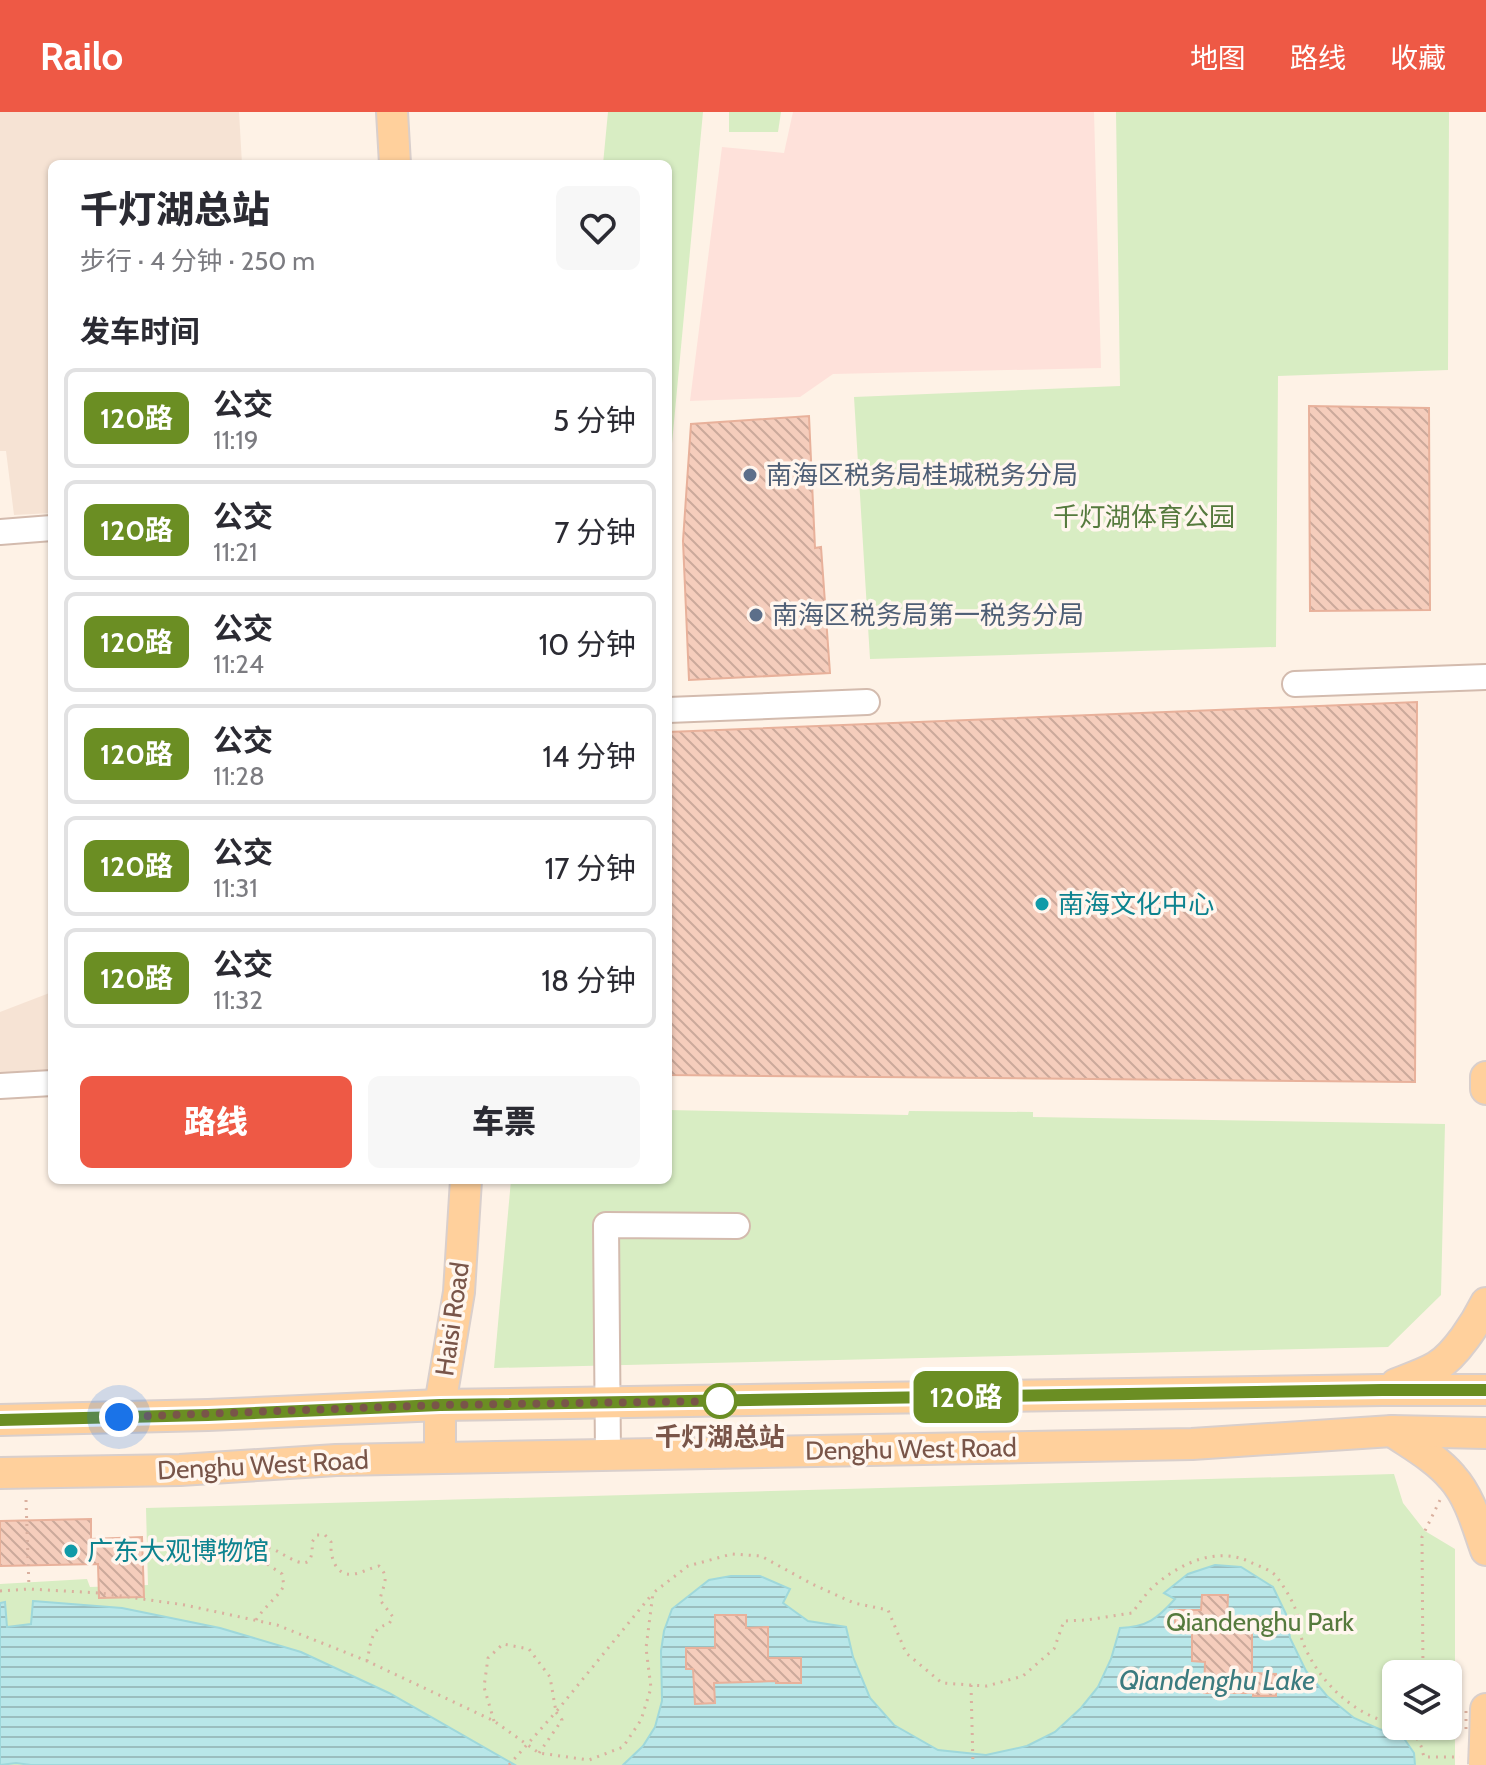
<!DOCTYPE html>
<html lang="zh">
<head>
<meta charset="utf-8">
<style>
  :root { --surface:#fff; --page:#f7f7f7; --text:#2b2b33; --muted:#7c7c81; --line:#e1e1e2; --accent:#ee5945 }
  body { margin:0; font-family:Cabin,"Noto Sans SC",sans-serif; background:var(--page); color:var(--text); height:100vh; display:flex; flex-direction:column; font-size:30px; white-space:nowrap }
  * { box-sizing:border-box; margin:0 }
  p { font-size:26px; color:var(--muted) }
  .icon { flex:none; width:44px; height:44px; fill:none; stroke:currentColor; stroke-width:2; stroke-linecap:round; stroke-linejoin:round }
  .map { position:relative; flex:1; overflow:hidden }
  .sheet { position:absolute; left:48px; top:48px; width:624px; height:1024px; display:flex; flex-direction:column; background:var(--surface); border-radius:12px; box-shadow:0 2px 6px #0004 }
  .sheet>* { flex:none }
  .badge { padding:0 16px; border-radius:12px; font-size:28px; line-height:52px }
  .fabs { position:absolute; left:1382px; top:1548px; display:grid; gap:16px }
  .fabs a { display:grid; place-items:center; width:80px; height:80px; border-radius:12px; background:var(--surface); box-shadow:0 2px 6px #0004; font-size:40px }
  .you { position:absolute; width:40px; height:40px; margin:-20px; border:6px solid #fff; border-radius:50%; background:#1a73e8; box-shadow:0 0 0 12px #1a73e833 }
  .map>.badge { position:absolute; translate:-50% -50%; box-shadow:0 0 0 4px #fff }
  h2 { padding:0 32px; font-size:30px; line-height:72px }
  .round { display:grid; place-items:center; flex:none; width:84px; height:84px; border-radius:12px; background:var(--page) }
  .overview { display:flex; align-items:center; justify-content:space-between; height:136px; padding:0 32px }
  h1 { font-size:38px; font-weight:800; line-height:60px }
  .primary-button { display:flex; gap:16px; margin-top:auto; padding:16px 32px }
  .primary-button a { flex:1; height:92px; border-radius:12px; background:var(--accent); color:#fff; font-size:32px; font-weight:800; line-height:92px; text-align:center }
  .primary-button a+a { background:var(--page); color:var(--text) }
  ul { padding:0; list-style:none }
  li { display:flex; align-items:center; gap:24px; height:100px; margin:0 16px 12px; padding:0 16px; border:4px solid var(--line); border-radius:12px }
  li div { flex:1 }
  li b { display:block; font-size:30px }
  li em { font-style:normal }
  li .badge { min-width:88px; font-weight:700; text-align:center }
  header { display:flex; align-items:center; gap:48px; box-sizing:border-box; height:112px; padding:0 40px; background:var(--accent); color:#fff }
  header strong { font-size:38px }
  nav { display:flex; gap:44px; margin-inline-start:auto; font-size:28px }
  .map>svg:first-child { display:block }
  .residential { fill:#f6e3d4 }
  .commercial { fill:#fee1da }
  .green { fill:#d8edc3; fill-rule:evenodd }
  .water { fill:url(#water-rules); stroke:#9fd8db; stroke-width:2 }
  .building { fill:url(#building-back-hatch); stroke:#e8b19b; stroke-width:2 }
  .lines { fill:none; stroke-linecap:round; stroke-linejoin:round }
  .minor-casing { stroke:#d3bbae; stroke-width:28 }
  .major-casing { stroke:#d9cfcc; stroke-width:34 }
  .path { stroke:#dab09f; stroke-width:3; stroke-dasharray:2 6; stroke-linecap:butt }
  .minor { stroke:#fff; stroke-width:24 }
  .major { stroke:#ffd09c; stroke-width:30 }
  .major-bridge-casing { stroke:#d9cfcc; stroke-width:34; stroke-linecap:butt }
  .path-bridge { stroke:#dab09f; stroke-width:3; stroke-dasharray:2 6; stroke-linecap:butt }
  .major-bridge { stroke:#ffd09c; stroke-width:30 }
  .line-casing { stroke:#fff; stroke-width:18 }
  .line { stroke:#6b8e23; stroke-width:12 }
  .walk { stroke:#795549; stroke-width:8; stroke-dasharray:0 14.4 }
  .service-dot { fill:#5c6f8a; stroke:#fff6ee; stroke-width:3 }
  .culture-dot { fill:#0f9aa8; stroke:#fff6ee; stroke-width:3 }
  .stop-dot { fill:#fff; stroke:#6b8e23; stroke-width:4 }
  .labels { text-anchor:middle; dominant-baseline:central; stroke-width:7; stroke-linejoin:round; paint-order:stroke }
  .service-label { font-size:26px; fill:#4e5e75; stroke:#fff6ee; text-anchor:start }
  .park-label { font-size:26px; fill:#557a3d; stroke:#fff6ee }
  .culture-label { font-size:26px; fill:#0d838f; stroke:#fff6ee; text-anchor:start }
  .street-label { font-size:26px; fill:#795549; stroke:#fff6ee }
  .stop-label { font-size:26px; font-weight:bold; fill:#795549; stroke:#fff6ee }
  .water-label { font-size:28px; font-style:italic; fill:#3b7b7f; stroke:#fff6ee }
</style>
</head>
<body>
<header>
<strong>Railo</strong>
<nav><a>地图</a><a>路线</a><a>收藏</a></nav>
</header>
<div class="map">
<svg width="1486" height="1653" viewBox="0 0 1486 1653">
  <defs>
    <pattern id="water-rules" width="6" height="5" patternUnits="userSpaceOnUse" patternTransform="scale(2)"><rect width="6" height="5" fill="#b9e7e9"/><path d="M0 2.5h6" fill="none" stroke="#9bbebf"/></pattern>
    <pattern id="building-back-hatch" width="6" height="6" patternUnits="userSpaceOnUse" patternTransform="scale(2)"><rect width="6" height="6" fill="#f5cdbc"/><path d="M-1 5l2 2M0 0l6 6M5-1l2 2" fill="none" stroke="#cba99b"/></pattern>
  </defs>
  <rect width="100%" height="100%" fill="#fef2e6"/>
  <g class="residential">
    <path d="M0,0H239L242,52H52V401L14,403L6,339H0Z"/>
    <path d="M52,880V967L0,970V900Z"/>
  </g>
  <path class="commercial" d="M793,0H1094L1101,256L833,262L800,285L690,289L722,35L784,41Z"/>
  <g class="green">
    <path d="M608,0H703L668,374V52H603Z"/>
    <path d="M729,0H781L778,20H729Z"/>
    <path d="M1116,0H1449L1448,258L1278,264L1276,535L870,547L854,285L1120,274Z"/>
    <path d="M668,998L908,1003L909,999L1033,1000V1005L1445,1012L1441,1183L1388,1235L494,1256L511,1068H668Z"/>
    <path d="M1394,1362L1403,1391L1425,1419L1455,1437V1653H0V1472L87,1467L90,1475L148,1473L146,1396ZM1396,1562H1448V1614H1396Z"/>
  </g>
  <g class="water">
    <path d="M1215,1453L1241,1455L1273,1475L1286,1502L1290,1526L1306,1559L1327,1584L1354,1606L1379,1617L1403,1625L1414,1641L1415,1653H623L643,1634L655,1615L662,1589L661,1539L664,1519L672,1497L709,1468L731,1464H760L790,1477L783,1491L808,1509L846,1515L853,1545L870,1586L894,1613L938,1638L986,1643L1027,1634L1055,1620L1081,1596L1098,1575L1111,1547L1120,1516C1147,1515 1157,1507 1175,1487L1164,1481L1188,1462Z"/>
    <path d="M33,1489L122,1496L220,1516L301,1540L389,1581L515,1653H31L16,1651L0,1653V1491L5,1490L7,1515L31,1512Z"/>
  </g>
  <g class="building">
    <path d="M1309,294L1429,296L1430,498L1310,499Z"/>
    <path d="M809,304L815,436L821,435L830,561L689,568L683,429L691,312Z"/>
    <path d="M1417,590L1415,970L668,963V620Z"/>
    <path d="M91,1407V1427L142,1425L144,1485L99,1486L98,1452L0,1454V1409Z"/>
    <path d="M1202,1483H1228L1227,1510H1252V1561L1276,1562V1584H1253V1581H1204L1205,1550L1192,1549V1521H1175V1498H1201Z"/>
    <path d="M715,1503H746V1516L768,1515V1546H801V1571H776V1569L714,1571L715,1591L695,1592L693,1557H686V1536H715Z"/>
  </g>
  <g class="lines">
    <defs>
      <g id="minor">
        <path d="M0,420L52,416"/>
        <path d="M1295,572L1486,565"/>
        <path d="M668,598L867,590"/>
        <path d="M0,974L52,971"/>
        <path d="M608,1343L606,1113L737,1114"/>
      </g>
      <g id="major">
        <path d="M392,0L395,52"/>
        <path d="M1486,965V977"/>
        <path d="M1396,1272C1409,1267 1424,1262 1436,1255C1456,1243 1476,1211 1486,1191"/>
        <path d="M0,1308L208,1303L440,1293L1382,1278H1486"/>
        <path d="M1392,1319C1412,1333 1436,1346 1452,1365C1470,1385 1477,1413 1486,1438"/>
        <path d="M440,1346V1293L459,1180L466,1068"/>
        <path d="M0,1361L180,1358L336,1348L1192,1332L1392,1319L1486,1321"/>
        <path d="M1485,1629L1486,1597"/>
      </g>
    </defs>
    <use href="#minor" class="minor-casing"/>
    <use href="#major" class="major-casing"/>
    <g class="path">
      <path d="M26,1388L29,1476"/>
      <path d="M0,1479L29,1477L100,1481L185,1493L277,1513L367,1549L494,1609L539,1641L589,1648L623,1635L641,1608L651,1576L646,1536L653,1481L688,1454L732,1442L761,1444L812,1472L854,1491L888,1498L906,1541L942,1571L971,1573L987,1574L1023,1564L1054,1537L1064,1509L1086,1508L1132,1501C1139,1492 1146,1481 1155,1473C1181,1451 1217,1434 1250,1450C1258,1454 1270,1457 1276,1464C1283,1473 1291,1486 1295,1496C1300,1507 1299,1520 1303,1531C1319,1570 1354,1604 1396,1612"/>
      <path d="M256,1508C265,1494 276,1487 284,1474L282,1462L267,1452L262,1442L267,1435C283,1438 315,1472 312,1430L317,1423H325L331,1430C330,1444 335,1465 354,1462C362,1461 370,1456 379,1454C391,1466 382,1475 380,1488L393,1505L389,1512C370,1516 371,1532 367,1549"/>
      <path d="M1423,1562L1422,1425L1441,1386"/>
      <path d="M971,1573L973,1653"/>
      <path d="M494,1609L484,1575L488,1546L503,1532L529,1537L550,1565L556,1600L653,1481"/>
      <path d="M1408,1614L1411,1615L1421,1634L1424,1645H1460"/>
      <path d="M539,1641L562,1608L556,1600"/>
    </g>
    <use href="#minor" class="minor"/>
    <use href="#major" class="major"/>
    <defs>
      <path id="major-bridge" d="M1484,1653L1485,1629"/>
    </defs>
    <use href="#major-bridge" class="major-bridge-casing"/>
    <g class="path-bridge">
      <path d="M1466,1617V1597"/>
      <path d="M509,1653L556,1600"/>
    </g>
    <use href="#major-bridge" class="major-bridge"/>
  </g>
  <g class="lines">
    <defs>
      <path id="line" d="M0,1308L208,1303L440,1293L1382,1278H1486"/>
    </defs>
    <use href="#line" class="line-casing"/>
    <use href="#line" class="line"/>
    <path class="walk" d="M119,1305L440,1293L723,1289H720"/>
  </g>
  <g class="service-dot">
    <circle cx="750" cy="363" r="8"/>
    <circle cx="756" cy="503" r="8"/>
  </g>
  <g class="culture-dot">
    <circle cx="1042" cy="792" r="8"/>
    <circle cx="71" cy="1439" r="8"/>
  </g>
  <circle class="stop-dot" cx="720" cy="1289" r="16"/>
  <g class="labels">
    <g class="service-label">
      <text x="766" y="363">南海区税务局桂城税务分局</text>
      <text x="772" y="503">南海区税务局第一税务分局</text>
    </g>
    <g class="park-label">
      <text x="1144" y="405">千灯湖体育公园</text>
      <text x="1260" y="1510">Qiandenghu Park</text>
    </g>
    <g class="culture-label">
      <text x="1058" y="792">南海文化中心</text>
      <text x="87" y="1439">广东大观博物馆</text>
    </g>
    <g class="street-label">
      <text transform="translate(452 1207) rotate(-82)">Haisi Road</text>
      <text transform="translate(911 1337) rotate(-1)">Denghu West Road</text>
      <text transform="translate(263 1353) rotate(-3)">Denghu West Road</text>
    </g>
    <g class="stop-label">
      <text x="720" y="1325">千灯湖总站</text>
    </g>
    <g class="water-label">
      <text x="1217" y="1568">Qiandenghu Lake</text>
    </g>
  </g>
</svg>
<div class="fabs">
<a><svg class="icon" aria-label="layers" viewBox="0 0 24 24"><path d="M12 4l9 5-9 5-9-5zM3 14l9 5 9-5"/></svg></a>
</div>
<div class="you" style="left:119px;top:1305px"></div>
<b class="badge" style="left:966px;top:1285px;background:#6b8e23;color:#fff">120路</b>
<section class="sheet">
<div class="overview"><div><h1>千灯湖总站</h1><p>步行 · 4 分钟 · 250 m</p></div><a class="round"><svg class="icon" aria-label="heart" viewBox="0 0 24 24"><path d="M12 20l-8-8c-3-5 5-10 8-4 3-6 11-1 8 4z"/></svg></a></div>
<h2>发车时间</h2>
<ul>
<li><span class="badge" style="background:#6b8e23;color:#fff">120路</span><div><b>公交</b><p>11:19</p></div><em>5 分钟</em></li>
<li><span class="badge" style="background:#6b8e23;color:#fff">120路</span><div><b>公交</b><p>11:21</p></div><em>7 分钟</em></li>
<li><span class="badge" style="background:#6b8e23;color:#fff">120路</span><div><b>公交</b><p>11:24</p></div><em>10 分钟</em></li>
<li><span class="badge" style="background:#6b8e23;color:#fff">120路</span><div><b>公交</b><p>11:28</p></div><em>14 分钟</em></li>
<li><span class="badge" style="background:#6b8e23;color:#fff">120路</span><div><b>公交</b><p>11:31</p></div><em>17 分钟</em></li>
<li><span class="badge" style="background:#6b8e23;color:#fff">120路</span><div><b>公交</b><p>11:32</p></div><em>18 分钟</em></li>
</ul>
<div class="primary-button"><a>路线</a><a>车票</a></div>
</section>
</div>
</body>
</html>
